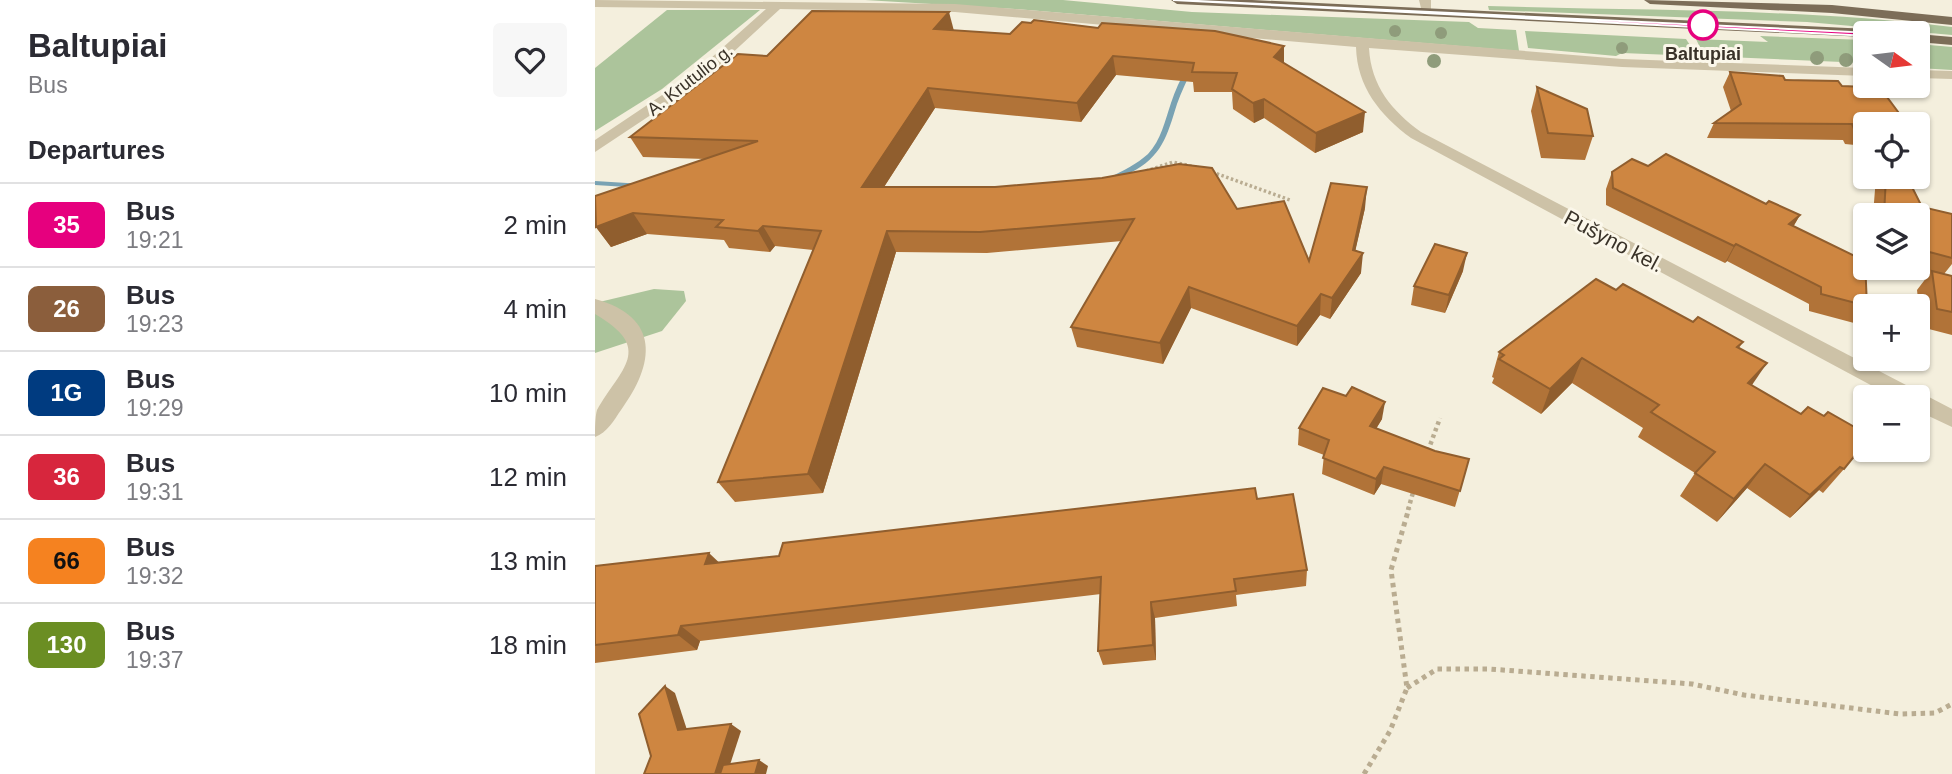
<!DOCTYPE html>
<html lang="en">
<head>
<meta charset="utf-8">
<style>
  :root { --surface:#fff; --page:#f7f7f7; --text:#2b2b33; --muted:#7c7c81; --line:#e1e1e2 }
  body { margin:0; font-family:Helvetica,sans-serif; background:var(--page); color:var(--text); height:100vh; display:flex; flex-direction:column; font-size:26px; white-space:nowrap }
  * { box-sizing:border-box; margin:0 }
  p { font-size:23px; color:var(--muted) }
  .icon { flex:none; width:38px; height:38px; fill:none; stroke:currentColor; stroke-width:2; stroke-linecap:round; stroke-linejoin:round }
  .map { position:relative; flex:1; overflow:hidden }
  .sheet { display:flex; flex-direction:column; background:var(--surface); width:595px }
  .sheet>* { flex:none }
  .badge { padding:0 14px; border-radius:10px; font-size:24px; line-height:46px }
  .needle { width:46px; rotate:104deg }
  .buttons { position:absolute; left:1258px; top:21px; display:grid; gap:14px }
  .buttons a { display:grid; place-items:center; width:77px; height:77px; border-radius:7px; background:var(--surface); box-shadow:0 2px 5px #0004; font-size:35px }
  .map>.badge { position:absolute; translate:-50% -50%; box-shadow:0 0 0 4px #fff }
  h2 { padding:0 28px; font-size:26px; line-height:63px }
  .round { display:grid; place-items:center; flex:none; width:74px; height:74px; border-radius:7px; background:var(--page) }
  .summary { display:flex; align-items:center; justify-content:space-between; height:119px; padding:0 28px }
  h1 { font-size:33px; font-weight:700; line-height:52px }
  ul { padding:0; list-style:none }
  li { display:flex; align-items:center; gap:21px; height:84px; padding:0 28px; border-top:2px solid var(--line) }
  li div { flex:1 }
  li b { display:block; font-size:26px }
  li em { font-style:normal }
  li .badge { min-width:77px; font-weight:700; text-align:center }
  main { display:flex; flex:1; min-height:0 }
  .map>svg:first-child { display:block }
  .green { fill:#acc49b }
  .lines { fill:none; stroke-linecap:round; stroke-linejoin:round }
  .stream { fill:#79a2b3; fill-rule:evenodd }
  .path-far2 { stroke:#b9ac91; stroke-width:3.5; stroke-dasharray:2.5 2.5; stroke-linecap:butt }
  .path-far1 { stroke:#b9ac91; stroke-width:4.5; stroke-dasharray:3.5 3.5; stroke-linecap:butt }
  .path { stroke:#b9ac91; stroke-width:5; stroke-dasharray:4.5 4.5; stroke-linecap:butt }
  .minor { fill:#cdc2a7; fill-rule:evenodd }
  .major { fill:#7c6d58; fill-rule:evenodd }
  .tree { fill:#8f9c7b }
  .wall { fill:#b17338 }
  .shaded-wall { fill:#905e2e }
  .building { fill:#ce8641; stroke:#905e2e; stroke-width:2 }
  .line { fill:#e6007e; stroke:#fff; stroke-width:2 }
  .stop-dot { fill:#fff; stroke:#e6007e; stroke-width:3.5 }
  .labels { text-anchor:middle; dominant-baseline:central; stroke-width:6; stroke-linejoin:round; paint-order:stroke }
  .far-stop-label { font-size:18px; font-weight:bold; fill:#393228; stroke:#fbf7ea }
  .far-street-label { font-size:18px; fill:#393228; stroke:#fbf7ea }
  .street-label { font-size:21px; fill:#393228; stroke:#fbf7ea }
</style>
</head>
<body>
<main>
<section class="sheet">
<div class="summary"><div><h1>Baltupiai</h1><p>Bus</p></div><a class="round"><svg class="icon" aria-label="heart" viewBox="0 0 24 24"><path d="M12 20l-8-8c-3-5 5-10 8-4 3-6 11-1 8 4z"/></svg></a></div>
<h2>Departures</h2>
<ul>
<li><span class="badge" style="background:#e6007e;color:#fff">35</span><div><b>Bus</b><p>19:21</p></div><em>2 min</em></li>
<li><span class="badge" style="background:#8b5e3c;color:#fff">26</span><div><b>Bus</b><p>19:23</p></div><em>4 min</em></li>
<li><span class="badge" style="background:#003b80;color:#fff">1G</span><div><b>Bus</b><p>19:29</p></div><em>10 min</em></li>
<li><span class="badge" style="background:#d7263d;color:#fff">36</span><div><b>Bus</b><p>19:31</p></div><em>12 min</em></li>
<li><span class="badge" style="background:#f58220;color:#111">66</span><div><b>Bus</b><p>19:32</p></div><em>13 min</em></li>
<li><span class="badge" style="background:#6b8e23;color:#fff">130</span><div><b>Bus</b><p>19:37</p></div><em>18 min</em></li>
</ul>
</section>
<div class="map">
<svg width="1357" height="774" viewBox="0 0 1357 774">
  <rect width="100%" height="100%" fill="#f4efdd"/>
  <g class="green">
    <path d="M270,0H468L597,12L874,22L883,28L921,30L924,51L420,9Z"/>
    <path d="M893,6C1048,11 1203,8 1357,27V35L1212,22L894,10Z"/>
    <path d="M72,10H165L67,89L0,131V68Z"/>
    <path d="M930,31L1091,39L1102,56L1027,53L1021,56L933,48Z"/>
    <path d="M1165,36L1270,40V63L1109,56L1101,39L1173,42Z"/>
    <path d="M1323,44L1357,47V70L1323,68Z"/>
    <path d="M59,289L89,291L91,301L67,331L0,353V303Z"/>
  </g>
  <g class="lines">
    <g class="stream">
      <path d="M592,68L597,69C592,81 586,92 582,104C572,136 567,157 535,173C528,177 523,181 515,181V177C528,171 542,164 553,154C566,140 570,121 576,103C580,91 585,79 592,68Z"/>
      <path d="M0,181L48,184L52,186L48,188L0,185Z"/>
    </g>
    <g class="path-far2">
      <path d="M551,171L578,162L605,168"/>
      <path d="M617,172L695,200"/>
    </g>
    <g class="path-far1">
      <path d="M833,451L845,418"/>
      <path d="M813,510L819,489"/>
    </g>
    <g class="path">
      <path d="M812,688L842,669H894L1097,684L1149,695L1305,714L1340,713L1357,704"/>
      <path d="M769,774L795,731L812,688L796,570L814,508"/>
    </g>
    <g class="minor">
      <path d="M0,0L360,4L1027,59L1270,68V76L1027,67L774,48C776,86 797,111 826,132L1357,409V427L1323,411V397H1298L816,138C785,115 762,87 761,47L360,12L185,9L107,81L0,152V140L97,75L171,9L0,7Z"/>
      <path d="M824,0H836V16H828Z"/>
      <path d="M1323,70L1357,71V79L1323,78Z"/>
      <path d="M0,299C66,317 60,364 26,410C19,420 12,433 0,437C0,429 0,417 2,410C26,368 60,349 0,314Z"/>
    </g>
    <g class="major">
      <path d="M576,0H657L1274,29L1280,33H1270V37L582,4Z"/>
      <path d="M1049,0L1237,5L1357,17V25L1237,13L1055,4Z"/>
      <path d="M1323,34L1357,37V45L1323,42Z"/>
    </g>
  </g>
  <g class="tree">
    <circle cx="800" cy="31" r="6"/>
    <circle cx="846" cy="33" r="6"/>
    <circle cx="1027" cy="48" r="6"/>
    <circle cx="1222" cy="58" r="7"/>
    <circle cx="1251" cy="60" r="7"/>
    <circle cx="839" cy="61" r="7"/>
  </g>
  <g class="wall">
    <path d="M359,30L689,63L768,132L720,153L669,118L659,123L638,109L637,92H599L598,82L521,75L486,122L340,108L289,187L642,209L714,261L770,208L760,251L766,273L735,319L725,315L702,346L596,308L568,364L482,347L476,327L527,241L392,253L301,252L228,493L140,502L123,482L218,250L180,246L175,252L134,248L129,240L52,234L16,247L0,226L110,159L48,157L35,137L172,56Z"/>
    <path d="M1135,72L1247,86L1276,93L1270,124V146L1250,144L1248,140L1112,138L1119,123L1136,111L1128,87Z"/>
    <path d="M942,87L998,136L990,160L946,158L936,111Z"/>
    <path d="M1053,166L1205,215L1198,227L1272,306L1259,323L1214,311V304L1132,261L1130,263L1011,205V189L1017,172Z"/>
    <path d="M1281,177H1312L1327,207L1357,214V264L1349,274L1357,276V335L1326,327L1322,290L1335,273L1315,268H1323V215H1278Z"/>
    <path d="M868,271L850,313L816,305L819,286Z"/>
    <path d="M1021,290L1148,342L1144,348L1157,385L1249,469L1228,493L1224,490L1195,518L1152,488L1122,522L1085,496L1100,473L1043,437L1048,428L977,383L946,414L897,383L899,378L897,377L904,352Z"/>
    <path d="M787,419L781,429L840,451L874,459L860,507L786,484L779,495L727,474L729,455L703,445L704,428Z"/>
    <path d="M662,499L712,570L711,586L641,595L642,606L560,618L561,660L508,665L503,651L506,594L105,641L102,650L0,663V566L124,563Z"/>
  </g>
  <g class="shaded-wall">
    <path d="M354,12L359,31L339,29Z"/>
    <path d="M689,46V65L679,57Z"/>
    <path d="M518,56L521,75L486,122L482,103Z"/>
    <path d="M333,88L340,108L276,207L267,187Z"/>
    <path d="M669,99V118L659,123L658,103Z"/>
    <path d="M770,112L768,132L720,153L721,133Z"/>
    <path d="M772,187L770,208L756,270L768,253L766,273L735,319L737,298L758,250Z"/>
    <path d="M38,213L52,234L16,247L1,227Z"/>
    <path d="M1205,215L1195,232L1194,224Z"/>
    <path d="M168,226L180,246L175,252L163,231Z"/>
    <path d="M292,231L301,252L228,493L213,474Z"/>
    <path d="M1141,244L1132,261L1130,263L1139,246Z"/>
    <path d="M872,253L868,271L850,313L854,295Z"/>
    <path d="M594,287L596,308L568,364L565,343Z"/>
    <path d="M726,294L725,315L702,346V326Z"/>
    <path d="M987,358L977,383L946,414L955,389Z"/>
    <path d="M1172,363L1155,388L1153,383Z"/>
    <path d="M790,402L787,419L772,443L775,426Z"/>
    <path d="M1170,464L1152,488L1122,522L1139,499Z"/>
    <path d="M789,467L786,484L779,495L781,479Z"/>
    <path d="M1245,467L1224,490L1195,518L1215,495Z"/>
    <path d="M114,553L131,569L110,564Z"/>
    <path d="M556,602L560,618L561,660L558,645Z"/>
    <path d="M86,626L105,641L102,650L83,635Z"/>
    <path d="M70,686L80,693L94,736L83,730Z"/>
    <path d="M136,724L146,731L132,774H120Z"/>
    <path d="M164,760L173,766L171,774H160Z"/>
  </g>
  <g class="building">
    <path d="M217,11L354,12L339,29L415,34L427,22L436,23L439,20L503,28L507,23L620,31L689,46L679,57L770,112L721,133L669,99L658,103L637,89L642,73L597,72L599,63L518,56L482,103L333,88L267,187H400L507,178L584,164L617,168L642,209L689,201L714,261L736,183L772,187L758,250L768,253L737,298L726,294L702,326L594,287L565,343L476,327L539,219L385,232L292,231L213,474L123,482L226,231L168,226L163,231L121,227L128,220L38,213L1,227L0,196L163,141L35,137L143,54L172,56Z"/>
    <path d="M1135,72L1188,76L1190,80L1243,81L1247,86L1271,87L1276,93H1289L1312,124H1270V130L1259,129L1257,124L1119,123L1146,104Z"/>
    <path d="M942,87L992,109L998,136L953,133Z"/>
    <path d="M1071,154L1171,204L1174,201L1205,215L1194,224L1270,261L1272,306L1226,294V287L1141,244L1139,246L1018,188L1017,172L1037,159L1053,166Z"/>
    <path d="M1291,177H1312L1327,207L1357,214V258L1323,249V215H1289Z"/>
    <path d="M840,244L872,253L854,295L819,286Z"/>
    <path d="M1337,271L1357,276V312L1342,309Z"/>
    <path d="M1001,279L1021,290L1028,284L1098,322L1103,317L1148,342L1142,347L1172,363L1153,383L1206,414L1213,407L1229,416L1233,412L1270,433V443L1249,469L1245,467L1215,495L1170,464L1139,499L1100,473L1120,452L1056,412L1064,405L987,358L955,389L904,359L909,355L904,352Z"/>
    <path d="M757,387L790,402L775,426L840,451L874,459L865,491L789,467L781,479L728,458L734,440L704,428L728,388L751,396Z"/>
    <path d="M660,488L662,499L698,494L712,570L639,579L641,591L556,602L558,645L503,651L506,577L86,626L83,635L0,645V566L114,553L110,564L184,556L188,543Z"/>
    <path d="M70,686L83,730L136,724L120,774H49L56,756L44,714Z"/>
    <path d="M164,760L160,774H125L128,765Z"/>
  </g>
  <path class="line" d="M578,0H582L1279,33L1275,36Z"/>
  <circle class="stop-dot" cx="1108" cy="25" r="14"/>
  <g class="labels">
    <g class="far-stop-label">
      <text x="1108" y="54">Baltupiai</text>
    </g>
    <g class="far-street-label">
      <text transform="translate(95 80) rotate(-38)">A. Krutulio g.</text>
    </g>
    <g class="street-label">
      <text transform="translate(1019 241) rotate(28)">Pušyno kel.</text>
    </g>
  </g>
</svg>
<div class="buttons">
<a><svg class="needle" viewBox="-14 -14 28 28"><path d="M0-13l5 13h-10z" fill="#e53935"/><path d="M0 13l5-13h-10z" fill="#7c7c81"/></svg></a>
<a><svg class="icon" aria-label="locate" viewBox="0 0 24 24"><circle cx="12" cy="12" r="6"/><path d="M12 2v4M12 18v4M2 12h4M18 12h4"/></svg></a>
<a><svg class="icon" aria-label="layers" viewBox="0 0 24 24"><path d="M12 4l9 5-9 5-9-5zM3 14l9 5 9-5"/></svg></a>
<a>+</a>
<a>−</a>
</div>
</div>
</main>
</body>
</html>
